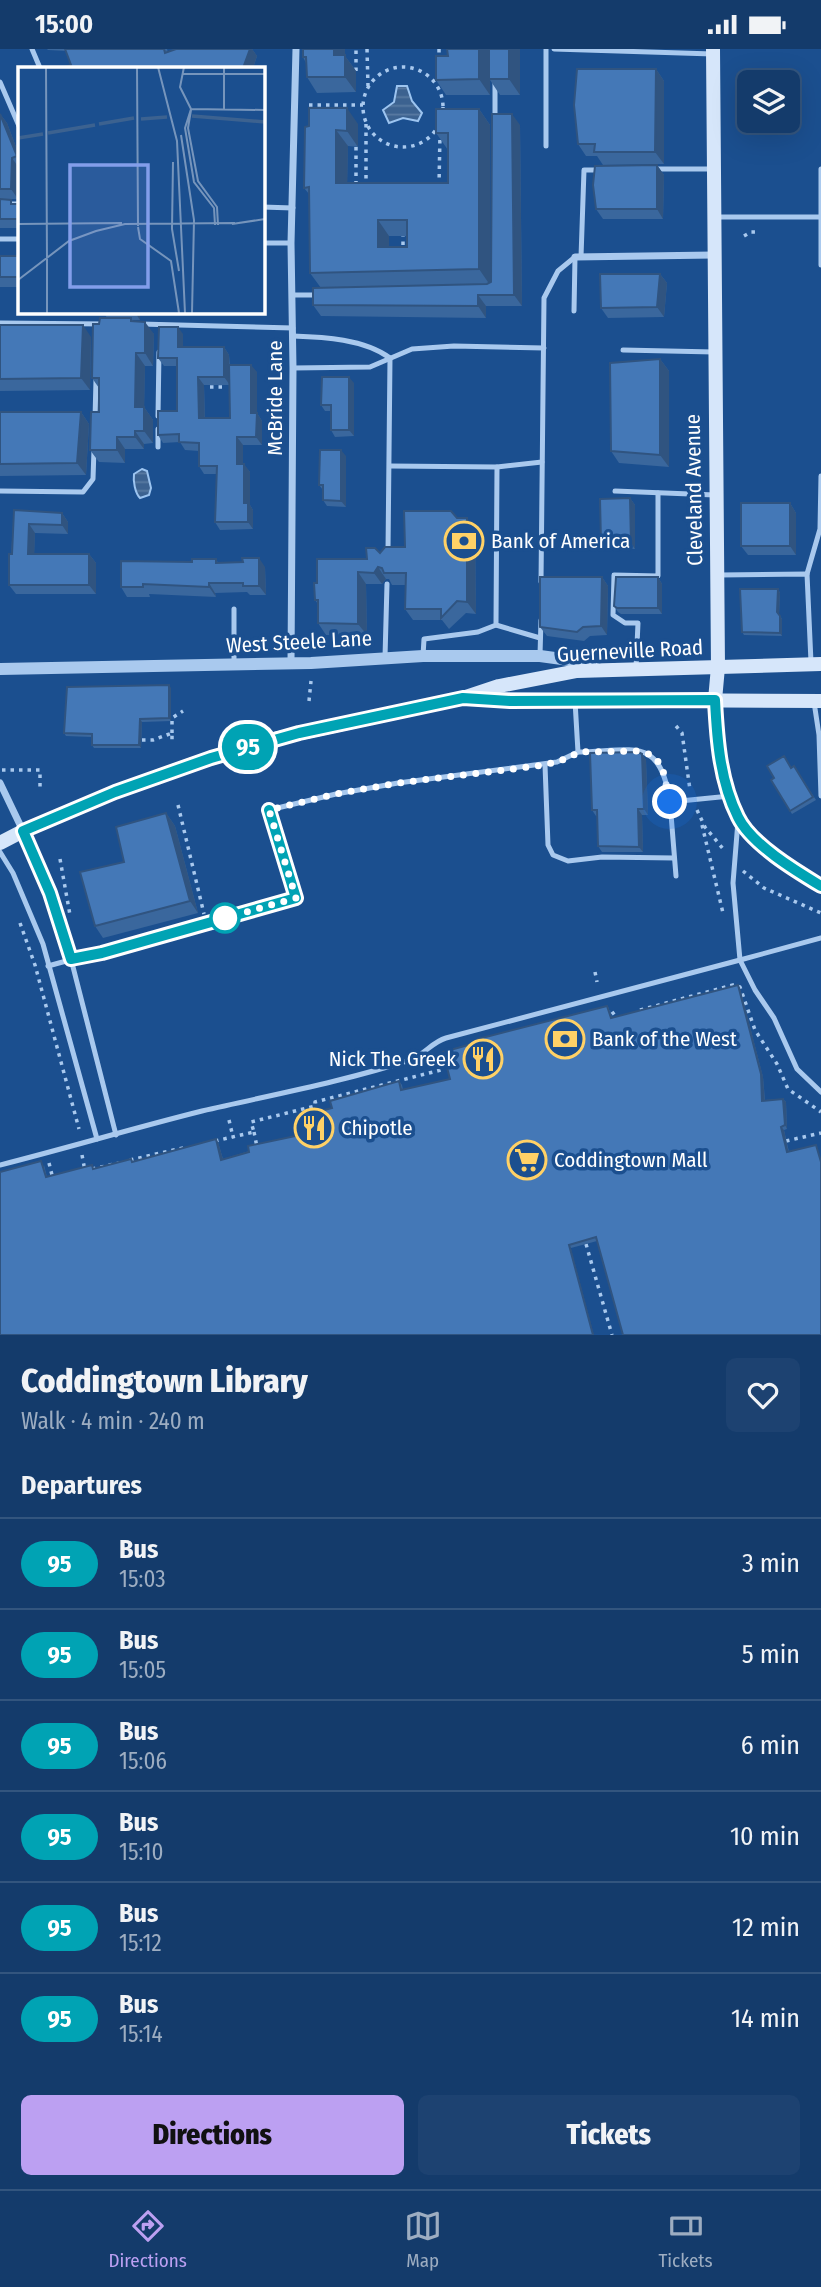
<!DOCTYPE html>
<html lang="en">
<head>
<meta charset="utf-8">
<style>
  :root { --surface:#143b6b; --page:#1d4271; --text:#f1f3f6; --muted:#9dadc1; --line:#33557e; --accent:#bca0f2 }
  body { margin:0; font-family:"Fira Sans Condensed",sans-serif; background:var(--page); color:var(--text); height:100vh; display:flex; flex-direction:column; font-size:26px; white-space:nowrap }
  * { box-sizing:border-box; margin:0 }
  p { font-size:23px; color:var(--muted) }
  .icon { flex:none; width:38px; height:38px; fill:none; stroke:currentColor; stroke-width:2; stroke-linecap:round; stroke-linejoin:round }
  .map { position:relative; height:1286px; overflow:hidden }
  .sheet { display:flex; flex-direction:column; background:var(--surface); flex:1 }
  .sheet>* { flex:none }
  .badge { padding:0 14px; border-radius:23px; font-size:24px; line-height:46px }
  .tools { position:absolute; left:737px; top:21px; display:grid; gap:14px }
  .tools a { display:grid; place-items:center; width:63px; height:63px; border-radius:10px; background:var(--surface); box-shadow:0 7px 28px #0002,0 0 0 2px var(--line); font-size:35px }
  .you { position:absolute; width:35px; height:35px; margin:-18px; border:5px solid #fff; border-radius:50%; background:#1a73e8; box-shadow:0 0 0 10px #1a73e833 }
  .map>.badge { position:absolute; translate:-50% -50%; box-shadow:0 0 0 4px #fff }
  h2 { padding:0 21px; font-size:26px; line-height:63px }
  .round { display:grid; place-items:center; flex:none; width:74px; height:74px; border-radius:10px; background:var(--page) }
  .summary { display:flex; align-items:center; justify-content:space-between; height:119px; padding:0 21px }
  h1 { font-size:33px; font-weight:800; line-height:52px }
  .cta { display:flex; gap:14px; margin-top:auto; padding:14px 21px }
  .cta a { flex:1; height:80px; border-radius:10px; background:var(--accent); color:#111; font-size:28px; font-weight:800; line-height:80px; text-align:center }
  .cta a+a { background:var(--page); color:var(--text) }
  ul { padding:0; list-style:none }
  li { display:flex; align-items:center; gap:21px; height:91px; padding:0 21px; border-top:2px solid var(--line) }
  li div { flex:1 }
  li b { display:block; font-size:26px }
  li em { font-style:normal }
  li .badge { min-width:77px; font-weight:700; text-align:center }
  .status { display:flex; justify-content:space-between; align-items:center; height:49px; padding:0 35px; background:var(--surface); direction:ltr }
  .status svg { height:19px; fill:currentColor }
  .tabs { display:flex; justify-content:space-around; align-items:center; height:98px; border-top:2px solid var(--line); background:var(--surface); font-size:19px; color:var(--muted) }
  .tabs a { display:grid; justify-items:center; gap:4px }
  .tabs .on { color:var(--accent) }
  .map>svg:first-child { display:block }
  .water { fill:url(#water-rules); stroke:#9cc4f0; stroke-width:2 }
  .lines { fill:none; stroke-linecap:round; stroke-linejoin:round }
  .path { stroke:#a9c9ee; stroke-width:3.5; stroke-dasharray:3.5 5; stroke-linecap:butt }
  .service { stroke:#a9c9ee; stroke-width:5 }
  .minor { stroke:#a9c9ee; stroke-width:7 }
  .tertiary { stroke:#a9c9ee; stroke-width:12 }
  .secondary { stroke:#d6e6fa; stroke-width:14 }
  .wall { fill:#3a679d; fill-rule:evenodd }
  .shaded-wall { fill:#305480 }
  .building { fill:#4478b7; stroke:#305480; stroke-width:2; fill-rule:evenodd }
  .line-casing { stroke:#fff; stroke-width:16 }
  .line { stroke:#00a3b4; stroke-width:10 }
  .walk { stroke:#fff; stroke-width:7; stroke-dasharray:0 12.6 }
  .stop-dot { fill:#fff; stroke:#00a3b4; stroke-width:3.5 }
  .labels { text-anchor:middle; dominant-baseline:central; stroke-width:7; stroke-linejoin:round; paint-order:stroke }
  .street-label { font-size:21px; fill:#fff; stroke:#1b4f8f }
  .poi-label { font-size:21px; fill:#fff; stroke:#1b4f8f; text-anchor:start }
  .inset-river { fill:none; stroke:#3c6290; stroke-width:3.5 }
  .inset-road { fill:none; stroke:#7695bc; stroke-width:2 }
  .view { fill:#839eea; fill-opacity:0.15; stroke:#839eea; stroke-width:3.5 }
  .inset-edge { fill:none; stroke:#fff; stroke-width:3.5 }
</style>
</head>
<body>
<div class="status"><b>15:00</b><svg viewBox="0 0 49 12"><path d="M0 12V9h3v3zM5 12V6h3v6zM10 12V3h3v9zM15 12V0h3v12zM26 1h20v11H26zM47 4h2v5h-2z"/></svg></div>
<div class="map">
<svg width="821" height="1286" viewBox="0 0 821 1286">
  <defs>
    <pattern id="water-rules" width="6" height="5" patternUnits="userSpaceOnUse" patternTransform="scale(1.75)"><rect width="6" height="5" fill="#3c6290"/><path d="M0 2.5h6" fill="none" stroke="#597aa1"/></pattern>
  </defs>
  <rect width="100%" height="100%" fill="#1b4f8f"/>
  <g class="water">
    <path d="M397,37H407L412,52L422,64L418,72L403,69L389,74L383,61L394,53Z"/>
    <path d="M142,420L147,422L151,439L149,446L140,449C135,444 133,432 134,425Z"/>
  </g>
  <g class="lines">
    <g class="path">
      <path d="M367,0L368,37"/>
      <path d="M439,12V0"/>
      <circle cx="403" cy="58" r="40"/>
      <path d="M356,22V0"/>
      <path d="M309,56H363"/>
      <path d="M356,98V136"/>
      <path d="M439,137L440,85"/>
      <path d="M366,138V75"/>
      <path d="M403,184V200"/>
      <path d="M744,187L751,183H758"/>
      <path d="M210,338H223"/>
      <path d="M309,652L311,632"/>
      <path d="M676,677L682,684L690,741"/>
      <path d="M172,684V669L183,662"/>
      <path d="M142,691H153L172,684V693"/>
      <path d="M2,721H40V742"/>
      <path d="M178,756L204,865"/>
      <path d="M697,761L705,778L724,801"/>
      <path d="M702,776L723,864"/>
      <path d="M60,810L70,866"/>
      <path d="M743,822L764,839L821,864"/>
      <path d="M20,874L35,916L79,1080"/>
      <path d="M595,923L597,933"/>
      <path d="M605,961L610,960L616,968"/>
      <path d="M640,961L733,936L740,938L755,981L777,1015L788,1040L821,1063"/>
      <path d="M229,1071L233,1088"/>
      <path d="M254,1083L257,1098"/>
      <path d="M215,1092L254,1083L251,1073L315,1057V1053L441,1021V1003"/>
      <path d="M786,1092L821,1084"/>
      <path d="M82,1106L85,1122"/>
      <path d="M130,1111L187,1098"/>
      <path d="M49,1114L53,1130"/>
      <path d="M92,1120L119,1114"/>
      <path d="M586,1195L612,1286"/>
    </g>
    <g class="service">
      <path d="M32,0L40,19"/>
      <path d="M554,0L713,5"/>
      <path d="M0,33L19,77"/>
      <path d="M495,34V70"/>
      <path d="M546,97V0"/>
      <path d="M653,120H713"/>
      <path d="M821,120V216"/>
      <path d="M0,155H19"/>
      <path d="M262,158L293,159"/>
      <path d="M716,168H821"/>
      <path d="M0,190H19"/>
      <path d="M262,194H291"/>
      <path d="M581,208L584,121H601"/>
      <path d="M292,246H317"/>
      <path d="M574,262L575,208"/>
      <path d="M0,274L105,275"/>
      <path d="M140,275L293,279"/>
      <path d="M293,287C324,288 364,290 390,309"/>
      <path d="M623,301L714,303"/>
      <path d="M293,319L370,318L412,300L454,297L544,299"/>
      <path d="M158,367L159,303"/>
      <path d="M95,370L96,330"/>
      <path d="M158,398V380"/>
      <path d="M390,417L497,418L542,413"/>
      <path d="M0,442L83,443L93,430L94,400"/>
      <path d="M615,442L715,446"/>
      <path d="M388,502L390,309"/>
      <path d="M807,525L820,480L821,427"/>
      <path d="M719,526L807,525L811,613"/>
      <path d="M541,533L544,249L558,222L575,208"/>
      <path d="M234,560V616"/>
      <path d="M496,576L540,589"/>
      <path d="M540,606L541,571"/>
      <path d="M423,607L424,590L478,583L496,576L497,418"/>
      <path d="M385,608L387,535"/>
      <path d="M636,618L638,574H625L613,566L614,526L658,527V444"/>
      <path d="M814,653L819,686L821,747"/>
      <path d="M578,703C633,702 660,686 670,753L730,747"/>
      <path d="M545,716L548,796L553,806L568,812L602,808L674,809"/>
      <path d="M670,753L676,827"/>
      <path d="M738,772L733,834L740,911L821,889"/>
      <path d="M24,785L50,844L71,910L116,1086"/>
      <path d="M0,803L13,824L43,895L97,1090"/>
      <path d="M48,917L296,849L269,761L336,745L398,734L557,713L578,703L575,652"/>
      <path d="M0,1116C67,1099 134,1079 202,1062C271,1046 342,1033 410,1011C424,1006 432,993 446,989L740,911L755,941L774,969L797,1020L821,1043"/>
    </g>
    <g class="minor">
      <path d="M575,208L713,206"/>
      <path d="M291,614L293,319L291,194L296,0"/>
      <path d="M0,734L23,782"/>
    </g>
    <g class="tertiary">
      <path d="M0,620L311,614L423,607H540L584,613L598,622"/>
      <path d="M715,651C717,691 720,731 738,768C751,795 796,822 821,837"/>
    </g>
    <g class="secondary">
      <path d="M713,0L718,618L715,651"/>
      <path d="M471,650L821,652"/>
      <path d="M0,794L23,782L115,743L190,716L274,690L463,649L499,637L577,622L821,615"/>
    </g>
  </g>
  <g class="wall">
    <path d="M47,0H167L168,3L252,0L257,7L253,19H62L71,16L66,2L48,1Z"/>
    <path d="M303,0H345V7L356,22V43L317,44L307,28L306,14L303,8Z"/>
    <path d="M520,0V46H500L490,31V46H446L436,31L448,7Z"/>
    <path d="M656,20L664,32V115L603,116L597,107H586L578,95Z"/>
    <path d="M479,60L490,76V234L491,233L520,76L522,257H486V269L321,267L313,256L321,239L310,224L309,145L304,139L305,78L358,75V98L348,97L347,134H448V101L436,84ZM389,187H407V198H389Z"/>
    <path d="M0,65L7,74L19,106L18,150H4L14,155H19V179H0Z"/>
    <path d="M657,116L664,126L663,170H603L596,160Z"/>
    <rect x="0" y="207" width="19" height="31"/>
    <path d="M660,225L667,234L664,268L608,269L601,259Z"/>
    <path d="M103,262H140V271H132L154,285L153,317H145L144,358L153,371V394L144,395V400H125V414L99,413L90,401L99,363V339L92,329L99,275L107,269Z"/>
    <path d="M172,262H258V263L173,264Z"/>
    <path d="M0,276L91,288L90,341L0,342Z"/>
    <path d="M183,285V298H224L229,306L230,316L257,323V364L262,372V396H243V415L250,423V456L253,461V480L220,481L215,473L217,425H204L199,417V402L185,401L180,393L163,394L158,386L177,362V317H164L158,309ZM204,336H230V369H205Z"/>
    <path d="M660,310L669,322V418L619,414L611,402Z"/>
    <path d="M354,334V387L335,388L331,381V362H325L321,356Z"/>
    <path d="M0,363H81L89,375L86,426L0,427Z"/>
    <path d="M346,407V458L327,457L323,451V441L319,436Z"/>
    <path d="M630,449L635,456V500L605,499L601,493Z"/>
    <path d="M790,454L796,464V506H748L741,497Z"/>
    <path d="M14,461L62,464L68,473V485L35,484L34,505H89L96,514V545H16L9,536Z"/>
    <path d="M457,469L475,481L476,565L466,564L449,580L442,571H413L405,560V536H392L389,530H386L382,535H366L367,586H326L318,574V555L315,551L317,534L380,504L405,498Z"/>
    <path d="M216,510L218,514L265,518L266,546H250L247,543L215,544L216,548L149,545L150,548H127L121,538L192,513Z"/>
    <path d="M602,528L608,537L607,586L590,587L584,592L547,587L540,578Z"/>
    <path d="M658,528L662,535V565H621L618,563L614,557Z"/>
    <path d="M778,540L780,544L779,565L782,570V587L744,586L742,583Z"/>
    <path d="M171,639V672L142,673L141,699H94L92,696V688L66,687L64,684Z"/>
    <path d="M642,705L646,711L648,766H642L643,803H602L598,797L597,767H596L592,761Z"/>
    <path d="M794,717L816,751L792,765L771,731Z"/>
    <path d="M166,764L175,777L198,864L103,889L95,877L124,813Z"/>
    <path d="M738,936L740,939L763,1028L765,1051L783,1050L786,1053L787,1080L784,1081L789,1103L818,1099L597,1192L571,1199L0,1286L44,1116L47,1128L95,1120L131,1110L133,1113L218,1093L223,1110L305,1085L332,1059L399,1032L402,1036L403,1041L450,1030L610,961L612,969Z"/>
  </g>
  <g class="shaded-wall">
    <path d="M247,0H252L257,7L253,19H243Z"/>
    <path d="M334,0H345V7L356,22V43L345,28L334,6Z"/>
    <path d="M479,0H490V46L479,30Z"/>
    <path d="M509,0H520V46L509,30Z"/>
    <path d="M656,20L664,32V115L655,103Z"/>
    <path d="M347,59L358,75V98L347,82Z"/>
    <path d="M479,60L490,76V236L479,220Z"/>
    <path d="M0,65L7,74L19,106V111Z"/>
    <path d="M512,65L520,76L522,257L514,246Z"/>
    <path d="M336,81L348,97L347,150L336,134Z"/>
    <path d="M12,109L19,119L18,150L11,140Z"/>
    <path d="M657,116L664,126L663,170L657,160Z"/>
    <path d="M378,171L389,187V214L378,198Z"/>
    <path d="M660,225L667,234L664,268L657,258Z"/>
    <path d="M478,246L486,257V269L478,257Z"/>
    <path d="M134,262H140V271Z"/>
    <path d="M145,273L154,285L153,317L145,304Z"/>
    <path d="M83,276L91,288L90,341L81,329Z"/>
    <path d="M178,278L183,285V306L178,298Z"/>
    <path d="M224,298L229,306L230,336L224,328Z"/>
    <path d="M136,304L145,317L144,371L135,358Z"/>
    <path d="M660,310L669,322V418L660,406Z"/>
    <path d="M251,316L257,323V372L251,364Z"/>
    <path d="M198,328L204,336L205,377L199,369Z"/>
    <path d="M349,328L354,334V387L349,381Z"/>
    <path d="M144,358L153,371V394L144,382Z"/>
    <path d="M81,363L89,375L86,426L77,414Z"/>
    <path d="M257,364L262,372V396L256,388Z"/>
    <path d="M135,382L144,395V400L135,388Z"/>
    <path d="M117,388L125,400V414L117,401Z"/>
    <path d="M237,388L243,396V423L237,415Z"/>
    <path d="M341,401L346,407V458L341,452Z"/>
    <path d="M244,415L250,423V456L253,461V480L248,473L244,454Z"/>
    <path d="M630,449L635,456V500L631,494Z"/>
    <path d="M790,454L796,464V506L790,497Z"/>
    <path d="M62,464L68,473V485L62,476Z"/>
    <path d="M467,469L475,481L476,565L467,553Z"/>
    <path d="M29,475L35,484L34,514L28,505Z"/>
    <path d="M89,505L96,514V545L89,536Z"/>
    <path d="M259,509L265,518L266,546L259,537Z"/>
    <path d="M378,518L386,530L382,535L374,524Z"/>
    <path d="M358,523L366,535L367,586L358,575Z"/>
    <path d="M602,528L608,537L607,586L601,577Z"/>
    <path d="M658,528L662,535V565L658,559Z"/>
    <path d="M209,534L215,544L216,548L209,538Z"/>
    <path d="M778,540L780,544L779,567L777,563Z"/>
    <path d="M780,567L782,570V587L780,584Z"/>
    <path d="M169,636L171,639V672L169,669Z"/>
    <path d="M140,670L142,673L141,699L139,696Z"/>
    <path d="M642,705L646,711L648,766L644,760Z"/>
    <path d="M638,760L642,766L643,803L639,798Z"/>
    <path d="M166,764L175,777L198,864L190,852Z"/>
    <path d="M738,936L740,939L763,1028L765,1055L762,1052Z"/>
    <path d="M783,1050L786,1053L787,1080L785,1076Z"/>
    <path d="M781,1078L784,1081L789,1106L787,1103Z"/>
    <path d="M216,1090L218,1093L224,1114L221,1111Z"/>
    <path d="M569,1196L571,1199L594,1286H593Z"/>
  </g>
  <g class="building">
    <path d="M65,0H164L165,4L176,0H250L243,19H62L71,16Z"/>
    <path d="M303,0H334V6H345V28H307L306,8H303Z"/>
    <path d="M447,0H479V30L436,31V7H448Z"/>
    <rect x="489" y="0" width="20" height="30"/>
    <path d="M577,20H656L655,103H594L595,95H578L574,56Z"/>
    <path d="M309,59H347V82L336,81V134H448V84H436V60H479V220L310,224L309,138L304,139L305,78L309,77ZM378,171H407V198H378Z"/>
    <path d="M0,65L17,107L12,109L11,140H0Z"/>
    <path d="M492,65H512L514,246H478V257L313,256V239L487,235L491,233Z"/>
    <path d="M657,116V160H596L593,136L595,117Z"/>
    <path d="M0,150L11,151V155H19V170H0Z"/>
    <rect x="0" y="207" width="19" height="21"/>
    <path d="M600,225H660L657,258L601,259Z"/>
    <path d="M100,269H131V272L145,273V304H136L135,358H144V382H135V388H117V401H90L91,363H99V329H92L93,275H99Z"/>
    <path d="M0,276H83L81,329L0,330Z"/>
    <path d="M159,278H178V298H224V328H198L199,369H230L229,316H251V364H257L256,388H237V415H244V454H248V473H215L217,417H199V394L179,393V385L158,386V362H177V309H158Z"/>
    <path d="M660,310V406L611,402L610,314Z"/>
    <path d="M322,328H349V381H331V356H321Z"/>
    <path d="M0,363H81L77,414L0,415Z"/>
    <path d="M320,401H341V452L323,451V436H319Z"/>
    <path d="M630,449L631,494L601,493L600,450Z"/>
    <rect x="741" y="454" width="49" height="43"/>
    <path d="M14,461L62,464V476L29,475L28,505H89V536H9V505H12Z"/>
    <path d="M404,462H451L457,469H467V553L457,552L441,569V560H405L406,524H384L382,519L378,518L374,524L358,523V575L318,574V551H315L314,534H317V510H367L366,499H375L380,504L385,498H405Z"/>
    <path d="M242,509H259V537H243V534H209V538L143,535V538H121V512L192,513V510H216V514L243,513Z"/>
    <path d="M540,528H602L601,577L583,578L577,583L540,578Z"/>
    <path d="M616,528H658V559H617L614,557Z"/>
    <path d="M740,540H778L777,563L780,567V584L742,583Z"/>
    <path d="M169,636V669L140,670L139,696H92V685L64,684L67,638Z"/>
    <path d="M638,703L642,705L644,760H638L639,798L598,797L597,761H592L590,704Z"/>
    <path d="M784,707L791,719L794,717L813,748L790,762L771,731L774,729L767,717Z"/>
    <path d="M166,764L190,852L95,877L80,823L124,813L116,778Z"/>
    <path d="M738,936L761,1025L762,1052L783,1050L785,1076L781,1078L787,1103L816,1096L821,1113V1286H623L596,1188L569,1196L593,1286H0V1123L41,1112L46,1128L92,1116L93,1120L131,1110L132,1113L216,1090L221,1111L249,1103L248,1097L305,1085L301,1067L332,1059L330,1052L399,1032L401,1041L450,1030L443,1003L479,993L478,990L607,957L611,969Z"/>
  </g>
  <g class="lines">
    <defs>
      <path id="line" d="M269,761L296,849L102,904L71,910L50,844L23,782L115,743L211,709L299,684L463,649L510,652L715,651C717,691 720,732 738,768C751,795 796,822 821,837"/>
    </defs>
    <use href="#line" class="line-casing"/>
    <use href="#line" class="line"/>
    <path class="walk" d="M225,869L218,871L296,849L269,761L336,745L398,734L545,716L569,709L578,703L639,702L652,706L662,717L670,753"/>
  </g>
  <defs>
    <symbol id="bank-ring" viewBox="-11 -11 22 22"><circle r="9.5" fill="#1b4f8f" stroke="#ffd166" stroke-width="1.5"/><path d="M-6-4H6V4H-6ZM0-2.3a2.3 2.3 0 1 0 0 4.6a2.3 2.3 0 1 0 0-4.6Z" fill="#ffd166"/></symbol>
    <symbol id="restaurant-ring" viewBox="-11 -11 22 22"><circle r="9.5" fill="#1b4f8f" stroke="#ffd166" stroke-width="1.5"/><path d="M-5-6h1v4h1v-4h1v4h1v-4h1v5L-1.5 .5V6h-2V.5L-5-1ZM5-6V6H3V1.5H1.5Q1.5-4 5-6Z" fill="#ffd166"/></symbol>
    <symbol id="supermarket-ring" viewBox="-11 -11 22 22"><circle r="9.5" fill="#1b4f8f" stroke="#ffd166" stroke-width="1.5"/><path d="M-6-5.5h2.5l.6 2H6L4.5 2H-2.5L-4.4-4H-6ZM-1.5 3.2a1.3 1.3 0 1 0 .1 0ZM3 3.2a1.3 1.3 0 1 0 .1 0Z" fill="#ffd166"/></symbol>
  </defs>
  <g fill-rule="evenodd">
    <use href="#bank-ring" x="442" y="470" width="44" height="44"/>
    <use href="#bank-ring" x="543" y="968" width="44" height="44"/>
    <use href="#restaurant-ring" x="461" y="988" width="44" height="44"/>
    <use href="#restaurant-ring" x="292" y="1057" width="44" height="44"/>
    <use href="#supermarket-ring" x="505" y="1089" width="44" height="44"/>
  </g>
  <circle class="stop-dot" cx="225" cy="869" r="14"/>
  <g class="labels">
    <g class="street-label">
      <text transform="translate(275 349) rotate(-90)">McBride Lane</text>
      <text transform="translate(694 441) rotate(-91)">Cleveland Avenue</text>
      <text transform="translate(299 593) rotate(-3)">West Steele Lane</text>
      <text transform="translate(630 602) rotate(-3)">Guerneville Road</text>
    </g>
    <g class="poi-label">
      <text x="491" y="492">Bank of America</text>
      <text x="592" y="990">Bank of the West</text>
      <text x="456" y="1010" text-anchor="end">Nick The Greek</text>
      <text x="341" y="1079">Chipotle</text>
      <text x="554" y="1111">Coddingtown Mall</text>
    </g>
  </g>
  <g transform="translate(18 18)">
    <rect width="247" height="247" fill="#1b4f8f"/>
    <path class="inset-river" d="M174,49L247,55M123,52L149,50M81,57L116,51M30,66L77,58M0,71L25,67"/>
    <path class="inset-road" d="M28,0L29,194M119,0L120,159M140,0L159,74L167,246M166,0L162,20L173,42L247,43M164,7H247M173,42L167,61L176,115L196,141L197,158M173,43L170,61L180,114L199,140L200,158M206,43V0M163,68L176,153L174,246M155,95L154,162L161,204M0,157L104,156M214,157L247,152M120,160L122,172L153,194L161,246M0,213L51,174L78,164L107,157L217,156M29,246V192"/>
    <path class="view" d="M52,98H130V220H52Z"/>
    <rect width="247" height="247" class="inset-edge"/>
  </g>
</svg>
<div class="tools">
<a><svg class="icon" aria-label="layers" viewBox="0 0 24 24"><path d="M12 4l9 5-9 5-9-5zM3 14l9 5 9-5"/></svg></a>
</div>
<div class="you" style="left:670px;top:753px"></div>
<b class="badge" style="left:248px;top:698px;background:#00a3b4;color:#fff">95</b>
</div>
<section class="sheet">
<div class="summary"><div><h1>Coddingtown Library</h1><p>Walk · 4 min · 240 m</p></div><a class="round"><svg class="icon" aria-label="heart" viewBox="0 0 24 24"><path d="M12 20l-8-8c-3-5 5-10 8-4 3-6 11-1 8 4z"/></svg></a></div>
<h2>Departures</h2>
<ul>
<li><span class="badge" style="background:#00a3b4;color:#fff">95</span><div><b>Bus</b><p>15:03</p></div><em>3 min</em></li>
<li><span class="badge" style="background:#00a3b4;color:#fff">95</span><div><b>Bus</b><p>15:05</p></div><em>5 min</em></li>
<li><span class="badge" style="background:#00a3b4;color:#fff">95</span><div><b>Bus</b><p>15:06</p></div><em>6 min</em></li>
<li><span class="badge" style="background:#00a3b4;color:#fff">95</span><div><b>Bus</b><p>15:10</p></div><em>10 min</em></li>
<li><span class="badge" style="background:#00a3b4;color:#fff">95</span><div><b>Bus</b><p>15:12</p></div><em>12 min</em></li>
<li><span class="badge" style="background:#00a3b4;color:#fff">95</span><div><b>Bus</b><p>15:14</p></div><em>14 min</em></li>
</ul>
<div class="cta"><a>Directions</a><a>Tickets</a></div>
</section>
<nav class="tabs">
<a class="on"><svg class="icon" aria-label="directions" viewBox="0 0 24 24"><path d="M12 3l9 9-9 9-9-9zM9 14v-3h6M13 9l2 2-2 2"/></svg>Directions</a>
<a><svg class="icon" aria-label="map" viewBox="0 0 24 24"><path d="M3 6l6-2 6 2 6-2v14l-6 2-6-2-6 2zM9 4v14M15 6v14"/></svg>Map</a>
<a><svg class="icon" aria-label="tickets" viewBox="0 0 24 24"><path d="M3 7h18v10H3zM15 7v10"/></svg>Tickets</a>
</nav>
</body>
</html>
